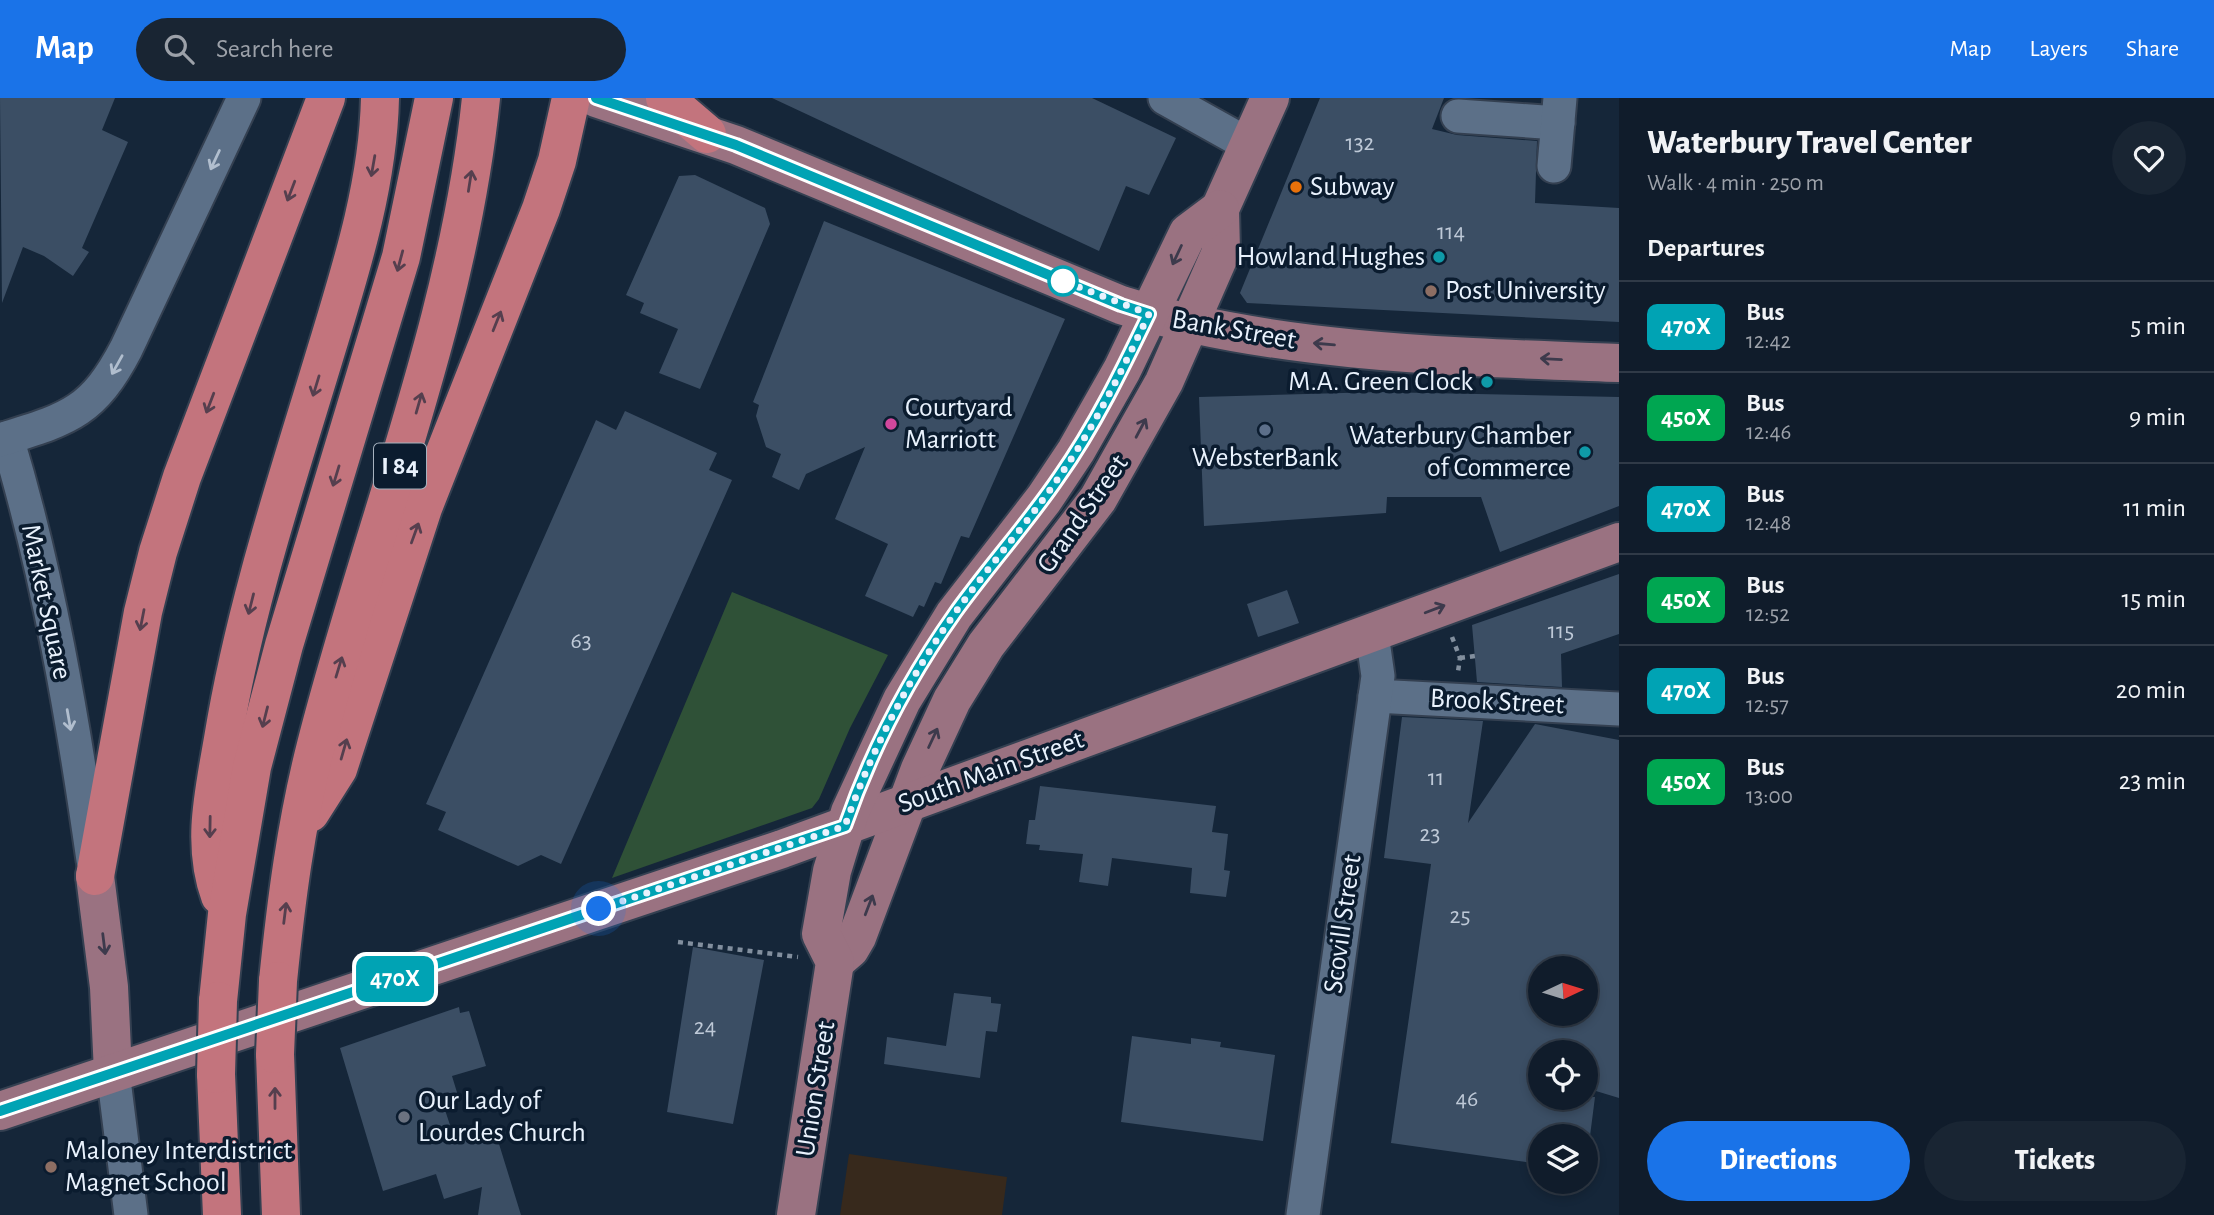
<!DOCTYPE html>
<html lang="en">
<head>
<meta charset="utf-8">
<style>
  :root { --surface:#101c2b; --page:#192533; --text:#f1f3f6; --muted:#9ca1a9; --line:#303a47; --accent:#1a73e8 }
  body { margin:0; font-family:"Alegreya Sans",sans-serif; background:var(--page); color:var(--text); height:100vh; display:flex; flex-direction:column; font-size:26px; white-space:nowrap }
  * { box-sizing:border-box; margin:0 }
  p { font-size:23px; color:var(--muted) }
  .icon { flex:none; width:38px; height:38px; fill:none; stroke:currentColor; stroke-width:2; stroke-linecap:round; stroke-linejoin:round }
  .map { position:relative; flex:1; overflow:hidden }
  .details { display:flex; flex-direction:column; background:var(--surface); width:595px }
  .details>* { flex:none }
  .badge { padding:0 14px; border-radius:10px; font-size:24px; line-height:46px }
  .needle { width:46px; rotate:86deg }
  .fabs { position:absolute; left:1528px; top:858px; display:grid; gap:14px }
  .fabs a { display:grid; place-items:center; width:70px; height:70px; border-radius:50%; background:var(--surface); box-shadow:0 4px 10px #0003,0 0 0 2px var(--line); font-size:35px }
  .you { position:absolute; width:35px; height:35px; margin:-18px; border:5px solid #fff; border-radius:50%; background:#1a73e8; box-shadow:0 0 0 10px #1a73e833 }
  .map>.badge { position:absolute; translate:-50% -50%; box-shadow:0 0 0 4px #fff }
  h2 { padding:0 28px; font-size:26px; line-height:63px }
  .round { display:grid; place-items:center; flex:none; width:74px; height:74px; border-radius:37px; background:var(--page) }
  .summary { display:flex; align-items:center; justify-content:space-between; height:119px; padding:0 28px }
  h1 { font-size:33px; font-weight:800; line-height:52px }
  .primary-button { display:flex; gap:14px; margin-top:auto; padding:14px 28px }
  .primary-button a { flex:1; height:80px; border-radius:42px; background:var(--accent); color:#fff; font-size:28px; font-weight:800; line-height:80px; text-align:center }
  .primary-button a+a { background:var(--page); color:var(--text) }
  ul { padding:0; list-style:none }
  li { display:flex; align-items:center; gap:21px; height:91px; padding:0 28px; border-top:2px solid var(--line) }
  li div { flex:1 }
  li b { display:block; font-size:26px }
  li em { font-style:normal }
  li .badge { min-width:77px; font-weight:700; text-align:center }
  header { display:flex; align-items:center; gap:42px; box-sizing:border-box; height:98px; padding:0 35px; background:var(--accent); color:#fff }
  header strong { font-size:33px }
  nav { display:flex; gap:38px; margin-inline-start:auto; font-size:24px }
  .search { width:490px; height:63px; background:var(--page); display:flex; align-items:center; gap:18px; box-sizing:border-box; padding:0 24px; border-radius:38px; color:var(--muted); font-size:26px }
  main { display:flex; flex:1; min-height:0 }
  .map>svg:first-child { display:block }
  .medical { fill:#37291c }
  .green { fill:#2f5137 }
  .building { fill:#3b4e64; fill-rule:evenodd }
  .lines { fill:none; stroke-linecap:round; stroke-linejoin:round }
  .minor-casing { stroke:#344051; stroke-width:37 }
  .major-casing { stroke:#344051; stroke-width:42 }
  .highway-casing { stroke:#344051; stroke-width:42 }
  .path { stroke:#828f9e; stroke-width:4.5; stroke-dasharray:5 5; stroke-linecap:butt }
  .minor { stroke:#5c7088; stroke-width:33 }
  .major { stroke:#9a7281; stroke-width:38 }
  .highway { stroke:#c3747d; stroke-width:38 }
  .highway-bridge-casing { stroke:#344051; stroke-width:42; stroke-linecap:butt }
  .highway-bridge { stroke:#c3747d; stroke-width:38 }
  .oneway { stroke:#b1bece }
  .oneway2 { stroke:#553f4e }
  .oneway3 { stroke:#3d3a4c }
  .line-casing { stroke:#fff; stroke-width:16 }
  .line { stroke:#00a3b4; stroke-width:10 }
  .walk { stroke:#e9f2fd; stroke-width:7; stroke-dasharray:0 12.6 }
  .food-dot { fill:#e8710a; stroke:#0b1c2f; stroke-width:2.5 }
  .culture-dot { fill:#0f9aa8; stroke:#0b1c2f; stroke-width:2.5 }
  .stop-dot { fill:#fff; stroke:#00a3b4; stroke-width:3.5 }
  .education-dot { fill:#8d6e63; stroke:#0b1c2f; stroke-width:2.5 }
  .hotel-dot { fill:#d1479c; stroke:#0b1c2f; stroke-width:2.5 }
  .service-dot { fill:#5c6f8a; stroke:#0b1c2f; stroke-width:2.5 }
  .worship-dot { fill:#6b7280; stroke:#0b1c2f; stroke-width:2.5 }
  .labels { text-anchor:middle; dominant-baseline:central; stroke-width:7; stroke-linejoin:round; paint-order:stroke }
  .number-label { font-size:24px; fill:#bec9d7 }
  .shield { fill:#0b1c2f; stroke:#a6b2bf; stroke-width:2 }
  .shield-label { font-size:26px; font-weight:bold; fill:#e9f2fd }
  .poi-label { font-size:28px; fill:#e9f2fd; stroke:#0b1c2f; text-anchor:start }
  .street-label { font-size:28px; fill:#e9f2fd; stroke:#0b1c2f }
</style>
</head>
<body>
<header>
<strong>Map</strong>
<div class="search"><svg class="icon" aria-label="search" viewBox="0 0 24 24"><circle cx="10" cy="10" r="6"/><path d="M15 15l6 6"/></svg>Search here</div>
<nav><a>Map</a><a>Layers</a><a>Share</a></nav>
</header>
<main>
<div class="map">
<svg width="1619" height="1117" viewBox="0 0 1619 1117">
  <rect width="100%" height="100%" fill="#152639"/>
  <path class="medical" d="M849,1056L1007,1079L1002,1117H840Z"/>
  <path class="green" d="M732,494L888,557L850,630L819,701L812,710L612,780Z"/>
  <g class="building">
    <path d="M0,0H115L102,32L128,44L82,150L89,154L73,178L44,158L23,149L2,205Z"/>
    <path d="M772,0H1092L1176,40L1149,97L1126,88L1099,153Z"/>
    <path d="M1320,0H1444L1432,31L1457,37L1537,43L1535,105L1619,110V224L1247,205L1240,195Z"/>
    <path d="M695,77L765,110L770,126L700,291L659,275L678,231L640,215L644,205L626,197L679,78Z"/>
    <path d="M824,123L1065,221L969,440L961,438L941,486L935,484L924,509L919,507L913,519L865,498L888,446L835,421L865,349L806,376L799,392L772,379L781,356L766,349L756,318L759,307L753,304Z"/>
    <path d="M1379,294L1619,299V408L1500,454L1481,399H1387L1386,415L1204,428L1199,299Z"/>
    <path d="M625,313L717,355L709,372L732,382L561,766L541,757L518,768L438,732L446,714L426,706L596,322L616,332Z"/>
    <path d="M1619,476V536L1561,556L1562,589L1477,584L1472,527Z"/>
    <path d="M1287,492L1299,525L1258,539L1247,506Z"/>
    <path d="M1402,619L1483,623L1468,725L1535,626L1619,642V1000L1586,990V954H1540V999H1595L1590,1038H1540V1066L1391,1045L1431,766L1384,760ZM1540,870H1586V915H1540Z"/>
    <path d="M1040,688L1216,708L1212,734L1228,736L1224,772L1230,773L1226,799L1190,795L1192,770L1112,760L1108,788L1079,784L1083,756L1039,752L1040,747L1026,746L1029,722H1035Z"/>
    <path d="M693,849L764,862L733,1026L667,1014Z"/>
    <path d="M954,895L991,899V905L1001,906L997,934L986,933L980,980L884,966L887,939L946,948Z"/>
    <path d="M459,909L460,915L469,913L486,968L452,978L459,1001L443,1006L456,1045L495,1033L521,1117H478L482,1089L444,1101L436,1076L383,1093L340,950Z"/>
    <path d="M1132,938L1191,946V940L1221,944L1220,949L1275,957L1263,1043L1121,1024Z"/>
  </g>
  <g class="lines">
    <defs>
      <g id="minor">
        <path d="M1165,0L1249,47"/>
        <path d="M1458,18L1558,25"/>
        <path d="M1554,68L1560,0"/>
        <path d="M7,340C48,476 73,621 93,762"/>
        <path d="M0,342C67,321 92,316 126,251L244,0"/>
        <path d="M1375,598L1619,611"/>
        <path d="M113,974L131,1117"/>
        <path d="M1303,1117L1378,578L1372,536"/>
      </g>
      <g id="major">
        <path d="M596,0L736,47L1121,207C1274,255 1459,259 1619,265"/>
        <path d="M95,778L109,889L113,974"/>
        <path d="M835,864L850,851L857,839L920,671L952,602L986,547L1098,401L1164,284L1221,154L1220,111L1270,0"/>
        <path d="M0,1013L782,751L1619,444"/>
        <path d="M796,1117L835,864L821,836L832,773L850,714L902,602L954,517L1044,401L1076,353L1122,272L1188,135L1220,111"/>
      </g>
      <g id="highway">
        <path d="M665,0L707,36"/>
        <path d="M310,715L338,671L423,410L541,111L557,63L571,0"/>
        <path d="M95,778L143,514L158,454L182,379L326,0"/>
        <path d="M220,798C201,746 214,694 223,641C244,512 285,388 323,263C349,177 378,90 380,0"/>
        <path d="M278,883C286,804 296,725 316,647C371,431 458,224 481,0"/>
        <path d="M218,903L227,816L252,669L284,547L401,159L434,0"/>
        <path d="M275,956L281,1117"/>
        <path d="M216,976L222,1117"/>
      </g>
    </defs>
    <use href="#minor" class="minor-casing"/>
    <use href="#major" class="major-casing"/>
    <use href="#highway" class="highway-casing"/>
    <g class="path">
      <path d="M1452,539L1460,560L1458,574"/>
      <path d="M1460,560L1475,558"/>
      <path d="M678,844L798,859"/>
    </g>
    <use href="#minor" class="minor"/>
    <use href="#major" class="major"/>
    <use href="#highway" class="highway"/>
    <defs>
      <g id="highway-bridge">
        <path d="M275,956L278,883"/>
        <path d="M216,976L218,903"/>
      </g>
    </defs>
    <use href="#highway-bridge" class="highway-bridge-casing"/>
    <use href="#highway-bridge" class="highway-bridge"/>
  </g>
  <defs><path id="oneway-shaft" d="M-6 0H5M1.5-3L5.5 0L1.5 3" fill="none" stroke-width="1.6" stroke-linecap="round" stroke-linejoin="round" transform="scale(1.75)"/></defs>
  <g class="oneway">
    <use href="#oneway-shaft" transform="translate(215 62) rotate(115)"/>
    <use href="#oneway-shaft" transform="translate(117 267) rotate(119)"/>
    <use href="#oneway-shaft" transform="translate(69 622) rotate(80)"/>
  </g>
  <g class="oneway2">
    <use href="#oneway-shaft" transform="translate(373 68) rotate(100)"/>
    <use href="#oneway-shaft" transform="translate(470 83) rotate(-81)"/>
    <use href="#oneway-shaft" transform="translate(291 93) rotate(111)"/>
    <use href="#oneway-shaft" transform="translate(400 163) rotate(105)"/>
    <use href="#oneway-shaft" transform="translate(497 223) rotate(-68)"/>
    <use href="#oneway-shaft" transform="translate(316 288) rotate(107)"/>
    <use href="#oneway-shaft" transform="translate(210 305) rotate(111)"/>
    <use href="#oneway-shaft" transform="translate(419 305) rotate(-74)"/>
    <use href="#oneway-shaft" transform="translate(336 378) rotate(107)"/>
    <use href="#oneway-shaft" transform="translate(415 435) rotate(-70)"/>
    <use href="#oneway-shaft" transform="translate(251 506) rotate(104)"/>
    <use href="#oneway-shaft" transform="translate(142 522) rotate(101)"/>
    <use href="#oneway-shaft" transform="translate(339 569) rotate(-73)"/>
    <use href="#oneway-shaft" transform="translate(265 619) rotate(104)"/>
    <use href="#oneway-shaft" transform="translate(344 651) rotate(-74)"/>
    <use href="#oneway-shaft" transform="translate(210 729) rotate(91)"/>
    <use href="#oneway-shaft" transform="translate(285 815) rotate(-83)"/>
    <use href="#oneway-shaft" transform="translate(275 1000) rotate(-90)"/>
  </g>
  <g class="oneway3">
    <use href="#oneway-shaft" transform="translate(1177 157) rotate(115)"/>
    <use href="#oneway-shaft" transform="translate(1324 246) rotate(-175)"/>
    <use href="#oneway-shaft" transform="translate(1551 261) rotate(-177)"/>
    <use href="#oneway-shaft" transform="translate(1141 330) rotate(-62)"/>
    <use href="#oneway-shaft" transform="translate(1435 511) rotate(-21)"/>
    <use href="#oneway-shaft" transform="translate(933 640) rotate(-65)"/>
    <use href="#oneway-shaft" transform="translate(869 807) rotate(-69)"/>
    <use href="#oneway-shaft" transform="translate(104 846) rotate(83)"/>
  </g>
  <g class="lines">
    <defs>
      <path id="line" d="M0,1013L845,728C871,653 909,580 955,515C988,469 1027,426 1059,379C1095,328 1122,272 1149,216L1121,207L736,47L596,0"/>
    </defs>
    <use href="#line" class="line-casing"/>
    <use href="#line" class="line"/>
    <path class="walk" d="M599,811L845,728C871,653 909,580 955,515C988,469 1027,426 1059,379C1095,328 1122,272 1149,216L1063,183"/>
  </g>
  <circle class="food-dot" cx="1296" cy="89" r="7"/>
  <g class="culture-dot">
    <circle cx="1439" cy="159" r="7"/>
    <circle cx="1487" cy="284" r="7"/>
    <circle cx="1585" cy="354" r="7"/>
  </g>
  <circle class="stop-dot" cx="1063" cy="183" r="14"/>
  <g class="education-dot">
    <circle cx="1431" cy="193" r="7"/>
    <circle cx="51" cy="1069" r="7"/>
  </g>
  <circle class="hotel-dot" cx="891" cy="326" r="7"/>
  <circle class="service-dot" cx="1265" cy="332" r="7"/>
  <circle class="worship-dot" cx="404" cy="1019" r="7"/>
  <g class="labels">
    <g class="number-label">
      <text x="1360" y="45">132</text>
      <text x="1451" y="134">114</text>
      <text x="1561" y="533">115</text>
      <text x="581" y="543">63</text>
      <text x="1436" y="680">11</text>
      <text x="1430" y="736">23</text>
      <text x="1460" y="818">25</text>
      <text x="705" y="929">24</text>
      <text x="1467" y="1001">46</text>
    </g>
    <rect class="shield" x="374" y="345.5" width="52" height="45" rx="5"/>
    <g class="shield-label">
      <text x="400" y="368">I 84</text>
    </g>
    <g class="poi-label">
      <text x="1310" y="89">Subway</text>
      <text x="1425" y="159" text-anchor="end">Howland Hughes</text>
      <text x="1445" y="193">Post University</text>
      <text x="1473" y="284" text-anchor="end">M.A. Green Clock</text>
      <text x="905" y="310">Courtyard<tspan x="905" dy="32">Marriott</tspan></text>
      <text x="1571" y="338" text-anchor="end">Waterbury Chamber<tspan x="1571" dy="32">of Commerce</tspan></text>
      <text x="1265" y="360" text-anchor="middle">WebsterBank</text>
      <text x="418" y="1003">Our Lady of<tspan x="418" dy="32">Lourdes Church</tspan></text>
      <text x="65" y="1053">Maloney Interdistrict<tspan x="65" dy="32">Magnet School</tspan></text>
    </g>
    <g class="street-label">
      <text transform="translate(1234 232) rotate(10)">Bank Street</text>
      <text transform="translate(1083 416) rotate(-55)">Grand Street</text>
      <text transform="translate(46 504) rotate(78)">Market Square</text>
      <text transform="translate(1497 604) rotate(3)">Brook Street</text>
      <text transform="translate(991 674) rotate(-20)">South Main Street</text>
      <text transform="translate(1343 826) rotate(-82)">Scovill Street</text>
      <text transform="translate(816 991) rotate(-81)">Union Street</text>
    </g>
  </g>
</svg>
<div class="fabs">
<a><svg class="needle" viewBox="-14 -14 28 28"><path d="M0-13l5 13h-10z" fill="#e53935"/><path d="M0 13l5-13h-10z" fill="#9ca1a9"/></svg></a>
<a><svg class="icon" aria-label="locate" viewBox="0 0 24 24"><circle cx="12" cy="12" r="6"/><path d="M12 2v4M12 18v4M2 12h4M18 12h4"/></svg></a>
<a><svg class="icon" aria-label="layers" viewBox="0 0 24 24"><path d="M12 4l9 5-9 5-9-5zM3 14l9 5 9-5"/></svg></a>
</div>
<div class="you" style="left:599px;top:811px"></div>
<b class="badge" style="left:395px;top:881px;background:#00a3b4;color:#fff">470X</b>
</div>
<section class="details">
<div class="summary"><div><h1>Waterbury Travel Center</h1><p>Walk · 4 min · 250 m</p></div><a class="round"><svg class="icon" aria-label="heart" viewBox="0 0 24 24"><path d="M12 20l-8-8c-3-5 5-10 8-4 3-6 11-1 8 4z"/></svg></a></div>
<h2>Departures</h2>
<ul>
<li><span class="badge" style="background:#00a3b4;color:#fff">470X</span><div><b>Bus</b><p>12:42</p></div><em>5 min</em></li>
<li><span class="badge" style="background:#00a651;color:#fff">450X</span><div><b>Bus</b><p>12:46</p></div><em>9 min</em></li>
<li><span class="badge" style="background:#00a3b4;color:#fff">470X</span><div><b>Bus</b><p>12:48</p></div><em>11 min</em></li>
<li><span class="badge" style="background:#00a651;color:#fff">450X</span><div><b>Bus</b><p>12:52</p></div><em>15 min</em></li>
<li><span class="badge" style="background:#00a3b4;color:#fff">470X</span><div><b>Bus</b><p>12:57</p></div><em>20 min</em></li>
<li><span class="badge" style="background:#00a651;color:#fff">450X</span><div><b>Bus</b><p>13:00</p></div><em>23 min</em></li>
</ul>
<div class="primary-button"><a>Directions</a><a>Tickets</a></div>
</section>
</main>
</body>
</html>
